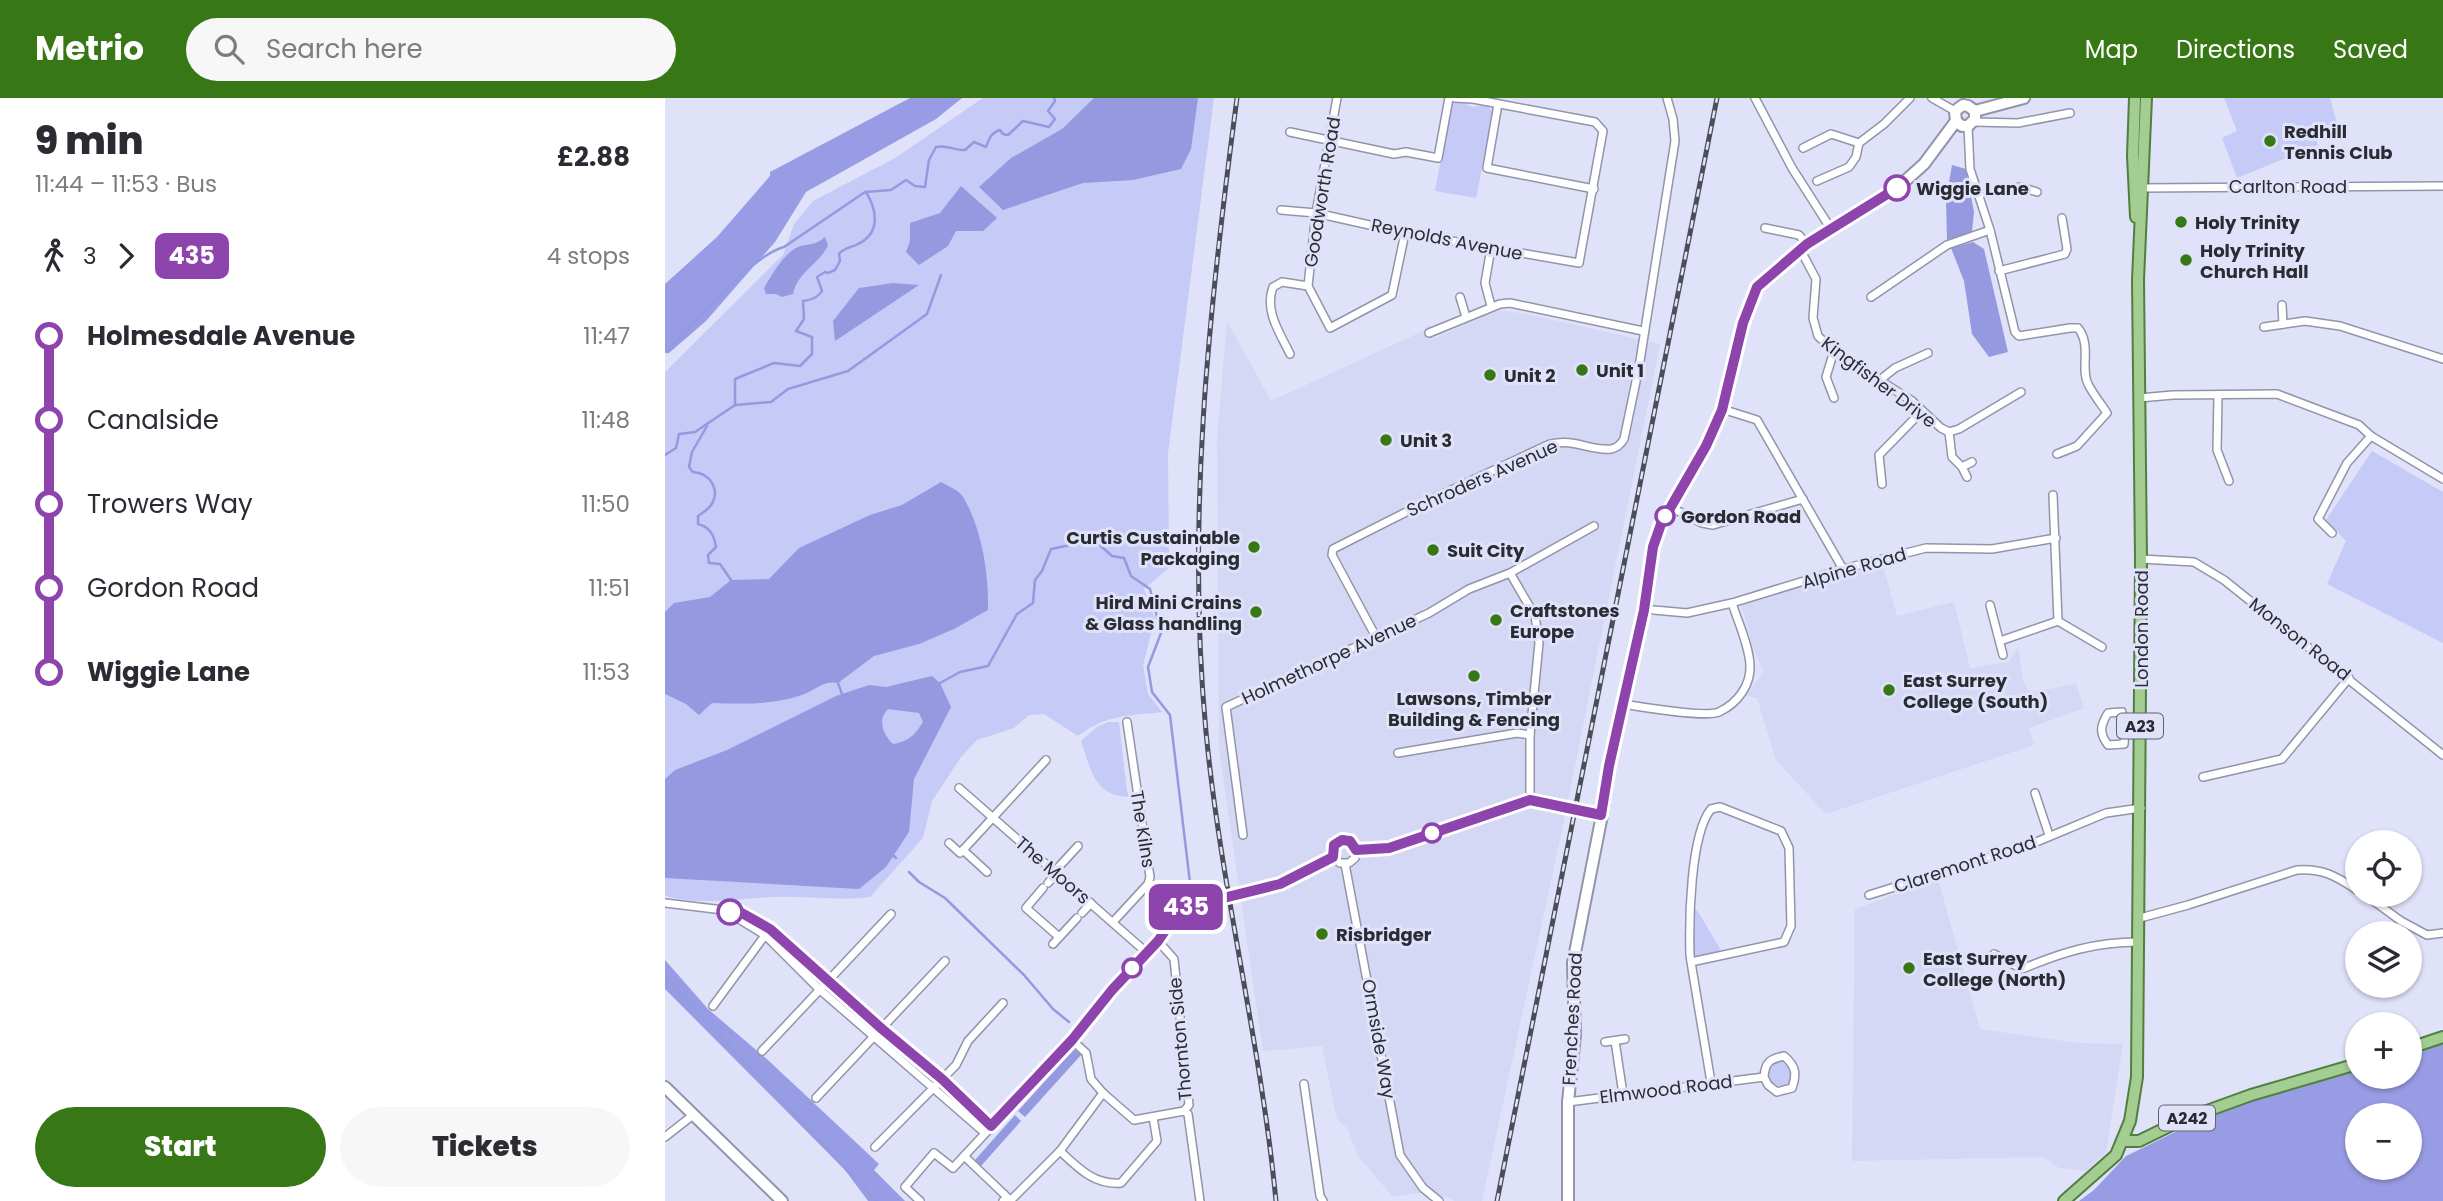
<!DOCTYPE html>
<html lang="en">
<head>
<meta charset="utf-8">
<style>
  :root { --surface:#fff; --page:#f7f7f7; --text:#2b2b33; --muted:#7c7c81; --accent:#377715 }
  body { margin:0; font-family:Poppins,sans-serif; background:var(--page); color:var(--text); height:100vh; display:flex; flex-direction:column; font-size:26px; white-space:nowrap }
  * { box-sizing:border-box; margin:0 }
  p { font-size:23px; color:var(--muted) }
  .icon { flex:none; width:38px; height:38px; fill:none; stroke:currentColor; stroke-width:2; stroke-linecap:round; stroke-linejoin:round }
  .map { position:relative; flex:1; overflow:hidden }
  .drawer { display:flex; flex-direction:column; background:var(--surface); width:665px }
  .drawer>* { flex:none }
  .badge { padding:0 14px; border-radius:10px; font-size:24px; line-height:46px }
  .fabs { position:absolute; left:1680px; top:732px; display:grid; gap:14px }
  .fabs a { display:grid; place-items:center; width:77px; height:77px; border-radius:50%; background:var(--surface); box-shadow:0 2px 5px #0004; font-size:35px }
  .map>.badge { position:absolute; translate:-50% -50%; box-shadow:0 0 0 4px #fff }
  .legs { display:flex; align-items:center; gap:10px; height:77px; padding:0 35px; font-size:23px }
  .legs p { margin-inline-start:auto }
  .headline { display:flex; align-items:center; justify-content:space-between; height:119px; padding:0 35px }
  h1 { font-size:38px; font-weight:800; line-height:52px }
  .primary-button { display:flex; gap:14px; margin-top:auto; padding:14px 35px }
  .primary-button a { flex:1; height:80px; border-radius:42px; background:var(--accent); color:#fff; font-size:28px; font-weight:800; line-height:80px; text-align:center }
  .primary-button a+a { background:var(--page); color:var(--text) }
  ul { padding:0 35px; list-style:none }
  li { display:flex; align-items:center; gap:24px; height:84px; font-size:26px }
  li i { display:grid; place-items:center; width:10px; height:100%; margin:0 9px; background:currentColor }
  li i::after { content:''; width:18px; height:18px; margin:-9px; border:5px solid; border-radius:50%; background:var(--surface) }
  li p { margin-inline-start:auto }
  li:first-child i { background:linear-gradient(#0000 50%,currentColor 0) }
  li:last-child i { background:linear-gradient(currentColor 50%,#0000 0) }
  header { display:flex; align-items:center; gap:42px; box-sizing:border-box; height:98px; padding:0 35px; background:var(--accent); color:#fff }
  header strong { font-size:33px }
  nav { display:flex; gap:38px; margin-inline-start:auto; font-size:24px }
  .search { width:490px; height:63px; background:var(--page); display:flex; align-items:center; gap:18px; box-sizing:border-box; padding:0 24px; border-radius:38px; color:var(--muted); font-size:26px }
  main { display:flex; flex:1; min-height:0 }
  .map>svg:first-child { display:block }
  .built { fill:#d5d8f5 }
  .green { fill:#c6caf6 }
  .forest { fill:#989ce4; fill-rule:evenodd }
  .water { fill:#9599e0; fill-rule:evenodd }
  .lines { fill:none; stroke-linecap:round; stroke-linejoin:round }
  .stream { stroke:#9599e0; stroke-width:2.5 }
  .street-casing { stroke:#9294a9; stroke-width:10 }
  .secondary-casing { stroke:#9294a9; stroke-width:14 }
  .primary-casing { stroke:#507f40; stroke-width:14 }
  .street { stroke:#fff; stroke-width:7 }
  .secondary { stroke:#fff; stroke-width:10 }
  .primary { stroke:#a3cd91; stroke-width:10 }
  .rail-casing { stroke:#4b4d57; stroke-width:5 }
  .rail { stroke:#dfe2f8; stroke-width:2.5; stroke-dasharray:8; stroke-linecap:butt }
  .line-1-casing { stroke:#fff; stroke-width:16 }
  .line-1 { stroke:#8e44ad; stroke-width:10 }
  .poi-dot { fill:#377715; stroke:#dfe2f8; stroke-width:2.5 }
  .stop-1-dot { fill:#fff; stroke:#8e44ad; stroke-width:3.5 }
  .labels { text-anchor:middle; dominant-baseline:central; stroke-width:6; stroke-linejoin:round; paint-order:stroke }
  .shield { fill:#dfe2f8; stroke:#60626e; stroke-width:2 }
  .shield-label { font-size:16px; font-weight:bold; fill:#2a2b33 }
  .poi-label { font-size:18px; font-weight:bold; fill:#2a2b33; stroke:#dfe2f8; text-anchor:start }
  .street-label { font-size:18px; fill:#2a2b33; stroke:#dfe2f8 }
  .stop-label { font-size:18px; font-weight:bold; fill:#2a2b33; stroke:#dfe2f8; text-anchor:start }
</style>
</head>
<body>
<header>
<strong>Metrio</strong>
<div class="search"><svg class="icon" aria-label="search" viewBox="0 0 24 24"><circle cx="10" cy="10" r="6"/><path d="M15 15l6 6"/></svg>Search here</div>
<nav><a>Map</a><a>Directions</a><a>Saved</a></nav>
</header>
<main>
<section class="drawer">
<div class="headline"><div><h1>9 min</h1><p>11:44 – 11:53 · Bus</p></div><b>£2.88</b></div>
<div class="legs"><svg class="icon" aria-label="walk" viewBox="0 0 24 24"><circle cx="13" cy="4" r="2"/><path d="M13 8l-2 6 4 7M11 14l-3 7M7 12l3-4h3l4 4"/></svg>3<svg class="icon" aria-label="forward" viewBox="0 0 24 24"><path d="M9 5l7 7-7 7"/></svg><b class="badge" style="background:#8e44ad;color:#fff">435</b><p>4 stops</p></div>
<ul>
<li><i style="color:#8e44ad"></i><b>Holmesdale Avenue</b><p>11:47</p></li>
<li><i style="color:#8e44ad"></i><span>Canalside</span><p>11:48</p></li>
<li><i style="color:#8e44ad"></i><span>Trowers Way</span><p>11:50</p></li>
<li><i style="color:#8e44ad"></i><span>Gordon Road</span><p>11:51</p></li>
<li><i style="color:#8e44ad"></i><b>Wiggie Lane</b><p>11:53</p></li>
</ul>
<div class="primary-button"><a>Start</a><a>Tickets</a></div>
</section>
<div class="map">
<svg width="1778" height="1103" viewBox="0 0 1778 1103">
  <rect width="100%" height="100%" fill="#dfe2f8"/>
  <g class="built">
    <path d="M830,213H844L884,221L995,246L898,727L817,1103H790L767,1093L728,1099L693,1058L682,1030L672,1021L657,948L598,953L554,651L552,341L562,223L606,303L758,233L764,226L770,240Z"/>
    <path d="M1218,468L1232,518L1289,504L1305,570L1344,564L1353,549L1358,582L1363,592L1368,594L1411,586L1419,610L1364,630L1369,647L1161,716L1111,662L1092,600L1081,597L1099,574L1089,552L1076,507L1083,503L1192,471Z"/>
    <path d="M1273,781L1315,931L1413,945L1458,946L1441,1054L1421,1073L1394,1070L1379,1059L1187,1063L1190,811Z"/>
  </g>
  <g class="green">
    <path d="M318,0H549L503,355L504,470L479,491L490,521L478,567L483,596L497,614C463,618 442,616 413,638L379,616L364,617L349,630L312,642L296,659L267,703L258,740L205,799C172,803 140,798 108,799C73,800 35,808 0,798V274L118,157L129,126L148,103L230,60Z"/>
    <path d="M1559,0H1665L1672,25L1649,35L1653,47L1572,80L1557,40L1572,33Z"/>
    <path d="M790,3L797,4L807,9L822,7L828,14L811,100L770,93L786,6Z"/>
    <path d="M1707,353L1778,394V545L1662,486L1681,443L1661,422Z"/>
    <path d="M443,624H454L462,694L466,699C429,699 426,672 416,643L432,629Z"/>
    <path d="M1027,811L1032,812L1057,854L1029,859Z"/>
    <circle cx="1116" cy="976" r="12"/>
  </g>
  <g class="forest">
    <path d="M245,0H297L271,21L141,94L110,144L41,223L4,255H0V186L52,139L105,78V74Z"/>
    <path d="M0,862L43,911L104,963L214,1066L209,1072L240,1103H203L180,1072L0,891Z"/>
    <path d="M1778,939V1103H1414L1429,1092L1461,1058L1586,997L1692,966V978H1745V949ZM1692,1017H1745V1069H1692Z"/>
  </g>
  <g class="water">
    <path d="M429,0H533L526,51L516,71L468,82L418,85L338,112L314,89L346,60L397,31Z"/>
    <path d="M1287,67L1301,71L1309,114L1307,134L1282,142L1281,102Z"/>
    <path d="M296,88L332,120L318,133H291L283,148L254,167L241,154L245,143V125L275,115Z"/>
    <path d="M160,139L163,147C155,166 133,173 128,196L117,199L111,196H101L99,190C107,177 118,156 133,149C143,145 151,148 160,139Z"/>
    <path d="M1308,144L1319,151L1343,254L1324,259L1307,236L1299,183L1286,150Z"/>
    <path d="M228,185L254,187L170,243L168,223L194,190Z"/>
    <path d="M276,384C283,388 294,392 298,399C317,430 324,477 323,512L289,531L254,546L209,558L173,585C159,582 150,592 137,597C107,607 78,606 47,605L34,617L21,606L0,596V514L9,505L45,499L66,482L104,481L134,450L205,417L237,407Z"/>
    <path d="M267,578L275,585L286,609L249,681L244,734L221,769L194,791L0,780V681L10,672L62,652L171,598L204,587L221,589ZM223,611L254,615L258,624C250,637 244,643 228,646C218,636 212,622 223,611Z"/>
    <path d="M409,951L416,957L360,1019L353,1013Z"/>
    <path d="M350,1017L356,1023L316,1068L310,1062Z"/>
  </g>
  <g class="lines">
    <g class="stream">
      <path d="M0,253L10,245C36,219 86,158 119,149L200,94L226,92L241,82L250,88L260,89L264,62L271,49C282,46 289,53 300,52L309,44L321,49C324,42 325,35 335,32L338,36L343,37L358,23L384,29L390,21L383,13L390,3L389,0"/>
      <path d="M70,307V281L109,265L135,268L147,256V239L131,233L139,221L138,203C146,202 153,200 157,193L152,179L160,174L163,175L170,172L175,163L174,156C180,149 186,150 193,146C216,135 212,112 201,94"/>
      <path d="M70,307L106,304L123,291L183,273L262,216L276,177"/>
      <path d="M42,328L27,354L24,369L28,374C45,375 56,392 46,407C43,412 37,415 33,418V426C45,429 49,437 51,449L43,457L44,465L55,466L66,482"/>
      <path d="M0,357L11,350L14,336L30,334L70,307"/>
      <path d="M173,585L177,596"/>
      <path d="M275,585L295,574L323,568L352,516L368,505L370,482L377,473L386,451L429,442L447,458L459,460L466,478L485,491L496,535L483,569L487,594L505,617L526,793"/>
      <path d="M228,757L231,760"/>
      <path d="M244,774L254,784L280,800L359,877L388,911L404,924"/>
      <path d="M0,880L211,1103"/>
    </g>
    <defs>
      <g id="street">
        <path d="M1090,0L1127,70L1166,131"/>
        <path d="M1267,0L1290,13"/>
        <path d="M833,6L822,70L929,91"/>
        <path d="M1309,24L1353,25L1405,15"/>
        <path d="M1303,28L1305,71L1325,132L1350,234L1354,238L1405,230H1413C1427,247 1415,271 1423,286C1428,296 1436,306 1442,315L1412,348L1392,356"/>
        <path d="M625,34L729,56L741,54L773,60L784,0"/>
        <path d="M1138,50L1166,36L1194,45"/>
        <path d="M1152,83L1184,69L1191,59L1194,45L1219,26L1245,0"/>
        <path d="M1474,90L1778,88"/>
        <path d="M1313,96L1356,89L1372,94"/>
        <path d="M616,112L651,115L740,135L914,165L938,33L930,24L808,1L790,0"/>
        <path d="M1100,130L1134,137L1142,146"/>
        <path d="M1135,151L1151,181L1148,220L1153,238L1169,253L1247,303L1276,330L1284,334L1294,331L1356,294"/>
        <path d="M1334,173L1400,156L1402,151L1397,120"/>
        <path d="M643,188L665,230L727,197L740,135"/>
        <path d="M795,199L801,219"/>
        <path d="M1206,199L1282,147L1325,132"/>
        <path d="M1617,207L1618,226"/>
        <path d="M826,208L820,185L826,150"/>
        <path d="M1599,229L1640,223L1675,228L1778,261"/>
        <path d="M764,235L835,206L845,205L978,233"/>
        <path d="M1169,253L1161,279L1169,300"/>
        <path d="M625,256C615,235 599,213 608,189L617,184L643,188L651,115L672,0"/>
        <path d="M1215,282L1230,270L1263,255"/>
        <path d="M1553,297L1552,352L1564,383"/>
        <path d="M1474,300L1508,297L1612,296L1694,327L1706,338L1778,381"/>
        <path d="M1057,311L1092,322L1178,471"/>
        <path d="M1284,334L1287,359L1297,369L1302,379"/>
        <path d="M1297,369L1307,364"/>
        <path d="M1217,386L1214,357L1257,313"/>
        <path d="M1388,397L1393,523"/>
        <path d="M1005,409L1037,425L1048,427L1138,401"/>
        <path d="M1667,435L1653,421L1682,365L1706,338"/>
        <path d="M1476,461L1529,464L1559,482L1778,657"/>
        <path d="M845,475L870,518L874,545L865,637V702"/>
        <path d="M1325,507L1338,557"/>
        <path d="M989,512L1022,515L1067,505L1178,471L1261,450L1327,451L1391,440"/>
        <path d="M711,539L667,457L668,451L765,402L885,346C910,340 924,353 946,351C952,350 956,346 959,341L974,269L1010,43L1008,21L1002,0"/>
        <path d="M1335,543L1393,523L1437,549"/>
        <path d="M958,606C977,609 1040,620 1054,614C1073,605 1086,587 1085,567C1084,547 1073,524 1067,505"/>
        <path d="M1460,633L1459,646L1443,647C1434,635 1435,628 1443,615L1457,614L1460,633L1475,632"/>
        <path d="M733,655L852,635L865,637"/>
        <path d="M1538,679L1617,661L1684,580"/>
        <path d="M294,690L481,854"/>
        <path d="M1370,695L1384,737"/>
        <path d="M578,737L561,609L764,515L804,491L845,475L929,428"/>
        <path d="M284,745L295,755L298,752"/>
        <path d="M691,752L724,750L865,702L937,717"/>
        <path d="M668,759L669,747L675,743H685L691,752"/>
        <path d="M668,759L675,765H684L690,760L691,752"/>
        <path d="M680,766L735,1057L758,1090L774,1103"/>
        <path d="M390,773L413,748"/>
        <path d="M322,774L298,752L381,662"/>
        <path d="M383,785L392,775"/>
        <path d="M378,790L361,810L394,839"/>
        <path d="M1699,796L1736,823L1762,837L1778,835"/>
        <path d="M1204,797L1364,747L1441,715L1476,710"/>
        <path d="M0,805L75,814L105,831L217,931L277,981L326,1028"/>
        <path d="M64,815L100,837L154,891L320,1035"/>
        <path d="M417,815L426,805"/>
        <path d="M1475,820L1523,807L1632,772C1657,770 1671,778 1692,792"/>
        <path d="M448,824L483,786L485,779L462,624"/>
        <path d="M388,846L412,820"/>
        <path d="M1329,856L1357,871C1398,854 1430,844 1474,844"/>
        <path d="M1026,864L1119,844L1126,828L1124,750L1116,733L1055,709L1046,711C1025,737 1024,824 1025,857L1026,864L1046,984"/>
        <path d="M48,908L101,836"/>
        <path d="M407,942L421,955L426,981L438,995L469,1022L519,1013L524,1007L509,861L493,843"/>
        <path d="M950,943L958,996"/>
        <path d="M940,944L960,941"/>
        <path d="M97,953L226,816"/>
        <path d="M639,986L655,1098L658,1103"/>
        <path d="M151,1000L280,863"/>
        <path d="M903,1004L1099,979L1103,987L1112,994L1127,990C1132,976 1131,968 1119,958C1105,961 1100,964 1099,979"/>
        <path d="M519,1013L523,1016L535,1103"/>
        <path d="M0,1039L28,1017"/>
        <path d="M210,1049L291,967L303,943L338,905"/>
        <path d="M395,1053C413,1070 429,1087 456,1085L492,1043L488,1019"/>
        <path d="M299,1058L342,1099L338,1103"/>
        <path d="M346,1102L395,1053L438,995"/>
        <path d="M255,1103L240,1089L269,1055L288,1070L407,942L447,892L493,843L512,815L522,809L615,786L668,759"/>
      </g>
      <g id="secondary">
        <path d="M1310,13L1359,0"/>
        <path d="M1291,23L1290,13L1298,7L1303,8L1310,13"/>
        <path d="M1291,23L1297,28H1303L1310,21V13"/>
        <path d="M0,989L117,1103"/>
        <path d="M903,1103V1004L910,937L908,865L937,717L944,668L979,512L988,449L996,426L1041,348L1057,311L1078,225L1092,189L1142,146L1230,92L1259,66L1291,23"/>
      </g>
      <g id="primary">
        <path d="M1470,0L1468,58L1471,119"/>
        <path d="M1745,950L1778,939"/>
        <path d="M1459,1043H1474L1517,1022L1586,997L1692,966"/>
        <path d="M1399,1103L1451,1057L1465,1023L1472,979L1476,461L1473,182L1481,0"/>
      </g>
    </defs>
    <use href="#street" class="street-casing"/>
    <use href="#secondary" class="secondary-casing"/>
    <use href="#primary" class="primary-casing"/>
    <use href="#street" class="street"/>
    <use href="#secondary" class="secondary"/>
    <use href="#primary" class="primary"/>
    <defs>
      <g id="rail">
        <path d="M572,0C544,210 521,422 541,634C556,791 596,946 611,1103"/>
        <path d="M832,1103L1052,0"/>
      </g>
    </defs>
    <use href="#rail" class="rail-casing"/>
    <use href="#rail" class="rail"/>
  </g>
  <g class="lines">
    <defs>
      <path id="line-1" d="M65,814H75L105,831L217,931L277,981L326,1028L407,942L447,892L493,843L512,815L522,809L615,786L668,759L669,747L677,742L685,743L691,752L724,750L865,702L936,717L944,668L979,512L988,449L996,426L1041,348L1057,312L1078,225L1092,189L1142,146L1232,90"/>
    </defs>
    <use href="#line-1" class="line-1-casing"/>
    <use href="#line-1" class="line-1"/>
  </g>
  <g class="poi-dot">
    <circle cx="1605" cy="43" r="7"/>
    <circle cx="1516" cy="124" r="7"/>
    <circle cx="1521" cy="162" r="7"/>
    <circle cx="917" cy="272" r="7"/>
    <circle cx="825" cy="277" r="7"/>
    <circle cx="721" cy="342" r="7"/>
    <circle cx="589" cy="449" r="7"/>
    <circle cx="768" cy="452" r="7"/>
    <circle cx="591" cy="514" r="7"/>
    <circle cx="831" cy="522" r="7"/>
    <circle cx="809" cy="578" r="7"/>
    <circle cx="1224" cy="592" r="7"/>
    <circle cx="657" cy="836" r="7"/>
    <circle cx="1244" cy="870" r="7"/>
  </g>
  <g class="stop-1-dot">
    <circle cx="1232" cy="90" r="12"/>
    <circle cx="1000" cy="418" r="9"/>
    <circle cx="767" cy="735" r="9"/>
    <circle cx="65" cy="814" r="12"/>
    <circle cx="467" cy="870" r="9"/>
  </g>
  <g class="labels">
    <g class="shield">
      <rect x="1452" y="615.5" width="46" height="25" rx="5"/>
      <rect x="1494" y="1007.5" width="56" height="25" rx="5"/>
    </g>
    <g class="shield-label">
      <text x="1475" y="628">A23</text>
      <text x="1522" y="1020">A242</text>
    </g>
    <g class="poi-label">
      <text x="1619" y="33">Redhill<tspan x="1619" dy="21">Tennis Club</tspan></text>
      <text x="1530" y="124">Holy Trinity</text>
      <text x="1535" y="152">Holy Trinity<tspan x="1535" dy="21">Church Hall</tspan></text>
      <text x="931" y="272">Unit 1</text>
      <text x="839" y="277">Unit 2</text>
      <text x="735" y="342">Unit 3</text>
      <text x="575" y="439" text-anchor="end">Curtis Custainable<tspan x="575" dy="21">Packaging</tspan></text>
      <text x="782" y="452">Suit City</text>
      <text x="577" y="504" text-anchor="end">Hird Mini Crains<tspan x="577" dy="21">&amp; Glass handling</tspan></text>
      <text x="845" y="512">Craftstones<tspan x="845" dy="21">Europe</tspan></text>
      <text x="1238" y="582">East Surrey<tspan x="1238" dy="21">College (South)</tspan></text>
      <text x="809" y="600" text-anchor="middle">Lawsons, Timber<tspan x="809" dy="21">Building &amp; Fencing</tspan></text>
      <text x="671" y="836">Risbridger</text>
      <text x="1258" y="860">East Surrey<tspan x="1258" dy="21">College (North)</tspan></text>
    </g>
    <g class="street-label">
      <text x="1623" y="88">Carlton Road</text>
      <text transform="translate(657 94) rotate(-81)">Goodworth Road</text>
      <text transform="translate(782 141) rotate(11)">Reynolds Avenue</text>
      <text transform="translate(1214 284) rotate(37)">Kingfisher Drive</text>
      <text transform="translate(817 380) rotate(-24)">Schroders Avenue</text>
      <text transform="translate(1189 470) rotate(-16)">Alpine Road</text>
      <text transform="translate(1476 531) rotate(-90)">London Road</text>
      <text transform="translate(1635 541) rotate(38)">Monson Road</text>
      <text transform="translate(664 561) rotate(-25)">Holmethorpe Avenue</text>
      <text transform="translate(478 731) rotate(81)">The Kilns</text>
      <text transform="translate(1300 766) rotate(-18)">Claremont Road</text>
      <text transform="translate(388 772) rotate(41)">The Moors</text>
      <text transform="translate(907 921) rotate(-87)">Frenches Road</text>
      <text transform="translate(515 941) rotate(-95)">Thornton Side</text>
      <text transform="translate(714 941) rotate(80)">Ormside Way</text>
      <text transform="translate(1001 991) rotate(-7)">Elmwood Road</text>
    </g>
    <g class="stop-label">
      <text x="1251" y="90">Wiggie Lane</text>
      <text x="1016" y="418">Gordon Road</text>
    </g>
  </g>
</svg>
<div class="fabs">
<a><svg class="icon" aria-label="locate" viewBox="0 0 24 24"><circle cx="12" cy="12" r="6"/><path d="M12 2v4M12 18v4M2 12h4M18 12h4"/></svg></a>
<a><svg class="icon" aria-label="layers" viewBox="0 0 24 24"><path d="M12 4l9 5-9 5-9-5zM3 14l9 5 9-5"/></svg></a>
<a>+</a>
<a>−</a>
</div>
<b class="badge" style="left:521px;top:809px;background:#8e44ad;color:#fff">435</b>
</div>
</main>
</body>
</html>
